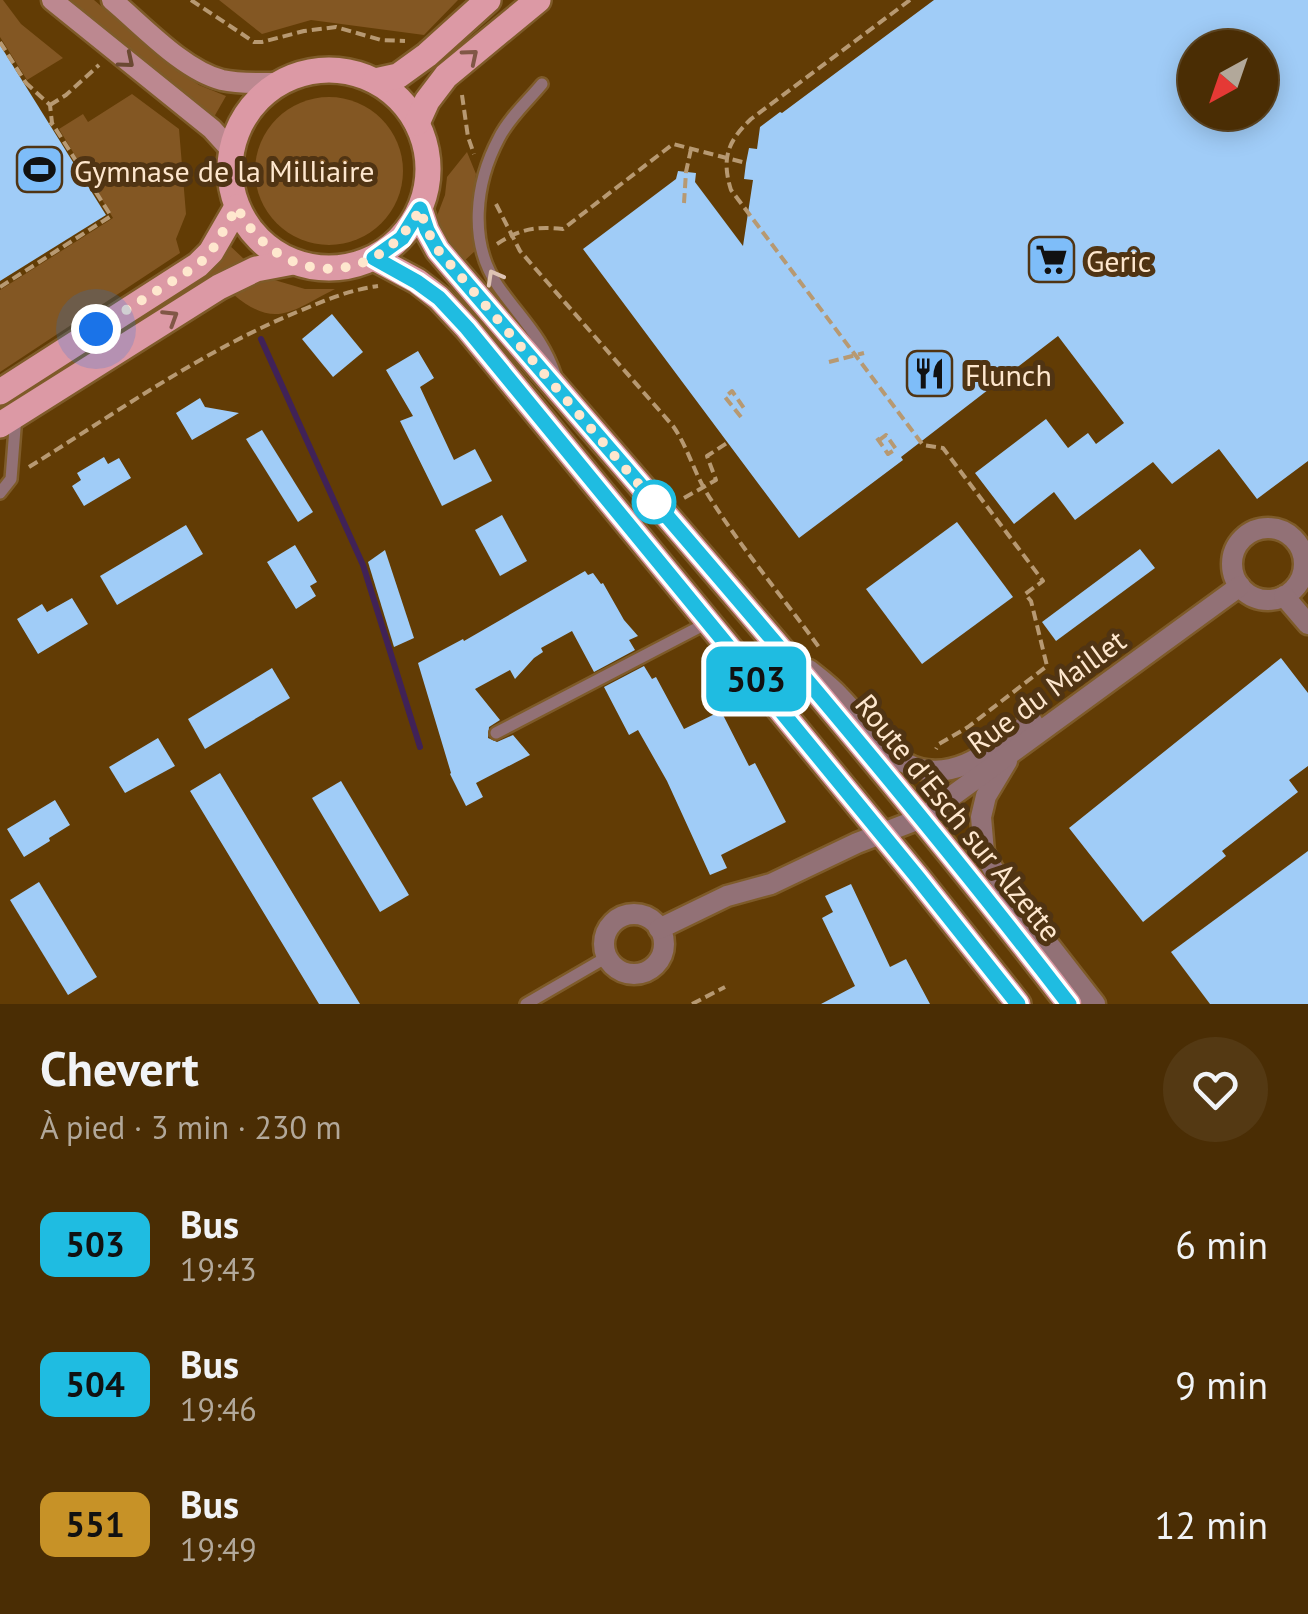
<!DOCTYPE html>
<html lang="fr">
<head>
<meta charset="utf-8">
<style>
  :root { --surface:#4a2d04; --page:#543913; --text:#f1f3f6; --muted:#b2a89a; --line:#614926 }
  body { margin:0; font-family:"PT Sans",sans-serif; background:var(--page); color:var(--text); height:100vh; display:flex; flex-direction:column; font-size:38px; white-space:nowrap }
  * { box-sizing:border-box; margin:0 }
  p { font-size:32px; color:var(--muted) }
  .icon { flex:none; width:55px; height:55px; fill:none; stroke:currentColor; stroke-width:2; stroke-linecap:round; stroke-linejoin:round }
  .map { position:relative; height:1004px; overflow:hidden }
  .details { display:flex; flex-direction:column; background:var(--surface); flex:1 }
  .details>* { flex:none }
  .badge { padding:0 20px; border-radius:15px; font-size:35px; line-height:65px }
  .needle { width:65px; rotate:220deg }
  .controls { position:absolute; left:1178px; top:30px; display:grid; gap:20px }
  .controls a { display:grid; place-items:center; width:100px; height:100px; border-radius:50%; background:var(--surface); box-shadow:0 5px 25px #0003,0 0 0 2px var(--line); font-size:50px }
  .you { position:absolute; width:50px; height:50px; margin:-25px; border:8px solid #fff; border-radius:50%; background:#1a73e8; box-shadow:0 0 0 15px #1a73e833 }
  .map>.badge { position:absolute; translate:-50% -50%; box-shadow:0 0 0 5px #fff }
  .round { display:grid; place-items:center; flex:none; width:105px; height:105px; border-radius:52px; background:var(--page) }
  .headline { display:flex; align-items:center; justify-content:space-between; height:170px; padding:0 40px }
  h1 { font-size:48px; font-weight:700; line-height:75px }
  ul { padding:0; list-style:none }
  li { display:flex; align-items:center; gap:30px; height:140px; padding:0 40px }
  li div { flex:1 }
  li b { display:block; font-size:38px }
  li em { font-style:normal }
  li .badge { min-width:110px; font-weight:700; text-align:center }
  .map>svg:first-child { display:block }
  .green { fill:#835723 }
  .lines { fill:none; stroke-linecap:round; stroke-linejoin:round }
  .stream { stroke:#402257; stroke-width:6 }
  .building { fill:#a0ccf7; fill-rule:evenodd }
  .lane-casing { stroke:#7e5b29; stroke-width:16 }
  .street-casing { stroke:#7e5b29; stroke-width:25 }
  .secondary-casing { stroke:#7e5b29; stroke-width:25 }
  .primary-casing { stroke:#7e5b29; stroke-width:30 }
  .path { stroke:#b79972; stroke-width:4; stroke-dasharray:10 5; stroke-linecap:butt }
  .lane { stroke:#927176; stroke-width:11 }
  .street { stroke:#927176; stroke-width:20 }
  .secondary { stroke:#bc8890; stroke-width:20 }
  .primary { stroke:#dc99a5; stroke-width:25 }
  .oneway { stroke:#815746 }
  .oneway2 { stroke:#6b4932 }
  .oneway3 { stroke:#dec4b4 }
  .line-casing { stroke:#fff; stroke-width:22 }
  .line { stroke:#1fbce1; stroke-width:15 }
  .walk { stroke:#fee7ce; stroke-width:10; stroke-dasharray:0 18 }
  .stop-dot { fill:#fff; stroke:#1fbce1; stroke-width:5 }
  .labels { text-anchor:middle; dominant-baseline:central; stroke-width:10; stroke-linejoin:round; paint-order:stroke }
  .poi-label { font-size:30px; fill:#fee7ce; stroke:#503413; text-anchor:start }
  .street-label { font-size:30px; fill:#fee7ce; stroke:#503413 }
</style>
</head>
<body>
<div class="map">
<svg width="1308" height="1004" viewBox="0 0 1308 1004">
  <rect width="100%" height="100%" fill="#623c05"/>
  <g class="green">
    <path d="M0,0H3L21,24L63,58L27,80L0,37Z"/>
    <path d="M71,0H94L168,63L199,85L226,96L214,117Z"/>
    <path d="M219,0H458L424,35L311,20L262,34Z"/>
    <path d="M132,94L179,129L186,214L176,239L180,253L0,372V290L113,218L59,129L83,114L88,122Z"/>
    <circle cx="329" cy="171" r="74"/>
    <path d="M467,152L476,174L472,206L475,251L463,262L445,240L437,216L445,195L447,177Z"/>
    <path d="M227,243L245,260L216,276L0,416V407L198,277Z"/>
    <path d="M271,279L305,289H335C293,310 276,330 234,295L248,285Z"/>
  </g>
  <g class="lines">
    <path class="stream" d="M261,339L363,565L420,747"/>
  </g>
  <g class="building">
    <path d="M934,0H1308V461L1257,499L1219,449L1172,484L1153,462L1075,520L1054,492L1014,524L975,473L1046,419L1068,448L1088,433L1096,444L1124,423L1058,336L901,457L903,460L799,538L583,249L676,179L678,171L696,173L695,182L743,246L753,180L744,179L746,163L749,148L757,149L760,127L780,112L782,113ZM1195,48H1260V112H1195Z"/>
    <path d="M0,45L106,215L0,281Z"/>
    <path d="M332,314L363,352L333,377L302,339Z"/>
    <path d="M418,351L434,378L420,387L454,460L475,449L492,481L442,506L400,421L413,416L386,370Z"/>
    <path d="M200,398L205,407L239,413L192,440L176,413Z"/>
    <path d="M262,430L313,512L298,522L246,439Z"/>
    <path d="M104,457L108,464L119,458L131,478L84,506L72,486L81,480L77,473Z"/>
    <path d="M502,515L527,561L500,576L475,530Z"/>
    <path d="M957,522L1013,597L922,664L866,589Z"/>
    <path d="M186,525L203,554L117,605L100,576Z"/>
    <path d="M295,545L317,582L310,586L316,596L296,609L267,562Z"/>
    <path d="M1140,549L1155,568L1056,641L1042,622Z"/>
    <path d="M385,550L414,638L394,647L368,562Z"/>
    <path d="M585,571L588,575L593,573L601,584L603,583L624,620L638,636L629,640L635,650L594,672L572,631L541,648L543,652L534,658L515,679L510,670L475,689L500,720L489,727L488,738L497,742L513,735L530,755L476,783L483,797L466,806L450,774L451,773L418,663L463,639L464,641Z"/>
    <path d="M72,598L88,624L38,654L17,619L42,604L47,612Z"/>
    <path d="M1281,658L1308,693V766L1289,780L1298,792L1222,851L1226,856L1143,922L1069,828Z"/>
    <path d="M644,666L652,679L656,677L684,729L721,711L749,766L755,763L786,822L721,855L727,868L710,875L667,781L638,730L629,735L604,687Z"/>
    <path d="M272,668L290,698L205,749L188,719Z"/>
    <path d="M158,738L175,766L125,793L109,767Z"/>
    <path d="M220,773L298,902L360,1004H319L190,791Z"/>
    <path d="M341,781L409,895L380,912L312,798Z"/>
    <path d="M55,800L70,825L49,838L50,841L24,857L7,829Z"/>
    <path d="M1308,851V1004H1210L1171,952Z"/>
    <path d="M39,882L97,977L68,995L10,900Z"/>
    <path d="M851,884L890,967L906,959L930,1004H821L855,986L822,918L833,912L825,896Z"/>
  </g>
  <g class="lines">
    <defs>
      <g id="lane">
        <path d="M542,84C528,101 509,118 499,138C475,183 468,242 498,286C521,319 543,337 556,377"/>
        <path d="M0,493L11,479L16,416"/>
        <path d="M496,733L709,622"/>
        <path d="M526,1004L607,957"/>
      </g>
      <g id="street">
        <circle cx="1268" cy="564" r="36"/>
        <path d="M1284,596L1308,624"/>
        <path d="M809,670C819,678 830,686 839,696C876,733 902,791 966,764C990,754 1008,733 1033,723"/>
        <path d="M1007,761L986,796L981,817L984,852L993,869L1017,904L1095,1004"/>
        <circle cx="634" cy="944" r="30"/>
        <path d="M659,929L727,896L771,884L857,843L922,818L1240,586"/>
      </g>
      <g id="secondary">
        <path d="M52,0L212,129L231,150"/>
        <path d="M112,0C143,26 183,70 222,80C240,84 260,83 278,83"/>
      </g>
      <g id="primary">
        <circle cx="329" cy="169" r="99"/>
        <path d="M375,81L398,76L427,55L488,0"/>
        <path d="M417,123L427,101L446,76L538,0"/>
        <path d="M420,209L427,230L438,250C651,499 869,744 1069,1004"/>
        <path d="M374,258L417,281L439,298L467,328L918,878L1018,1004"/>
        <path d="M0,392L198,265L211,252L237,207"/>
        <path d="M0,425L219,287L256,269L293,262"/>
      </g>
    </defs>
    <use href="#lane" class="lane-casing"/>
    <use href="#street" class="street-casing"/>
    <use href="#secondary" class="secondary-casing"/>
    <use href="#primary" class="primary-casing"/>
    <g class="path">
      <path d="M191,0L254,42H262L304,31L336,27L381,40L405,41"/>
      <path d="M910,0L751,119C728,141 721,158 731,190L923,445L943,448L1043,581L1025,594L1031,601L1047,666L968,727L939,744L936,749"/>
      <path d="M0,42L26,83"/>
      <path d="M25,84L26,83L50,105L52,123L50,125"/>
      <path d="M462,95L468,137L474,154"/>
      <path d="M50,105L66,95L99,65"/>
      <path d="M684,203L686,172L691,149"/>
      <path d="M496,204L520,251L673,426C687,446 693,469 705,490C739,546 783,597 821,650"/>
      <path d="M497,244C520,229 536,226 563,229L673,144L746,163"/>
      <path d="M0,287L111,216L52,123"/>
      <path d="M829,362L864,353"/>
      <path d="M741,417L725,397L732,391L746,411"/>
      <path d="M877,438L888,454L896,449L886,435L878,441"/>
      <path d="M29,467C116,413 202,351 297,312C324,301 348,290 378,286"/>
      <path d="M684,498L716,480L707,456L727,443"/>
      <path d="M692,1004L725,987"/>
    </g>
    <use href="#lane" class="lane"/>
    <use href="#street" class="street"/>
    <use href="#secondary" class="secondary"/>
    <use href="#primary" class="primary"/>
  </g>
  <defs><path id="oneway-chevron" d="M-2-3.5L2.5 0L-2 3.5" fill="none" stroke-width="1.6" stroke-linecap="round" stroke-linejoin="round" transform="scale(2.5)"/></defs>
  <g class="oneway">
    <use href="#oneway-chevron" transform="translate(471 56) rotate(-40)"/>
    <use href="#oneway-chevron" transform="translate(171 317) rotate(-32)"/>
  </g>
  <use class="oneway2" href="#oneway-chevron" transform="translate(127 61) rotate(40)"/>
  <use class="oneway3" href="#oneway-chevron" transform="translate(494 277) rotate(-119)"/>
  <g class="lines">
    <defs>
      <path id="line" d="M1018,1004L918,878L467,328L439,298L417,282L374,258L402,238L420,209L427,230L438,250C651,499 869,744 1069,1004"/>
    </defs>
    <use href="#line" class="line-casing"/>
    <use href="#line" class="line"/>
    <path class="walk" d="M96,329L198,265L211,252L237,207C279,288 377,290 420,209L427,230L438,250L654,502"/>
  </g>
  <defs>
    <symbol id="stadium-square" viewBox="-11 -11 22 22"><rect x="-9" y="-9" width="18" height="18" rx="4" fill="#7ebdf9" stroke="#503413"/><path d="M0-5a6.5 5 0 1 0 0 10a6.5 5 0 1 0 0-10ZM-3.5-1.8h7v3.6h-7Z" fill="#111"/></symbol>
    <symbol id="supermarket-square" viewBox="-11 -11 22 22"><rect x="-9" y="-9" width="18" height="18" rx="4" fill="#7ebdf9" stroke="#503413"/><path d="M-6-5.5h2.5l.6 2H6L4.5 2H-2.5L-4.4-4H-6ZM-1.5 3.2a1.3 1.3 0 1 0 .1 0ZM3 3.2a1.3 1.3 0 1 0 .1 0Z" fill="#111"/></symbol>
    <symbol id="restaurant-square" viewBox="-11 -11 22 22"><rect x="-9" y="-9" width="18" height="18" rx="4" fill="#7ebdf9" stroke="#503413"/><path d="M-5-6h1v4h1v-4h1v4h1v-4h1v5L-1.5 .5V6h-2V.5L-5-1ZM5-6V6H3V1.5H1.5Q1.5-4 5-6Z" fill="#111"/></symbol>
  </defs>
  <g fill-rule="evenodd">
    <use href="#stadium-square" x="12" y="142" width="55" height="55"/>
    <use href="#supermarket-square" x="1024" y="232" width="55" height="55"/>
    <use href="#restaurant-square" x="902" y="346" width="55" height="55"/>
  </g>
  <circle class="stop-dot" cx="654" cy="502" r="20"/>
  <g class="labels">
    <g class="poi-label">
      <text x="74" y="170">Gymnase de la Milliaire</text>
      <text x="1086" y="260">Geric</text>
      <text x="965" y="374">Flunch</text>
    </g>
    <g class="street-label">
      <text transform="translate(1046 691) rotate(-36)">Rue du Maillet</text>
      <text transform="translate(959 817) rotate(51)">Route d'Esch sur Alzette</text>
    </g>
  </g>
</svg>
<div class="controls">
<a><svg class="needle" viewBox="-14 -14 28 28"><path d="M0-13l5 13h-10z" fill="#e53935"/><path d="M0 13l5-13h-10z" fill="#b2a89a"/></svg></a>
</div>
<div class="you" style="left:96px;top:329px"></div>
<b class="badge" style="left:756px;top:679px;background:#1fbce1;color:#111">503</b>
</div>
<section class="details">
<div class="headline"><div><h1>Chevert</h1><p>À pied · 3 min · 230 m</p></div><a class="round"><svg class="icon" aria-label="heart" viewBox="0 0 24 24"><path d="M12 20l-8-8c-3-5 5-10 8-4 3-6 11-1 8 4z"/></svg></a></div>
<ul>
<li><span class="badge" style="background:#1fbce1;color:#111">503</span><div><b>Bus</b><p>19:43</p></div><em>6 min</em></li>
<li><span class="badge" style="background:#1fbce1;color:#111">504</span><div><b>Bus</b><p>19:46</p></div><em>9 min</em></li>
<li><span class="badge" style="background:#c79227;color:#111">551</span><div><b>Bus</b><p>19:49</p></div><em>12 min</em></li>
</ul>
</section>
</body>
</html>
